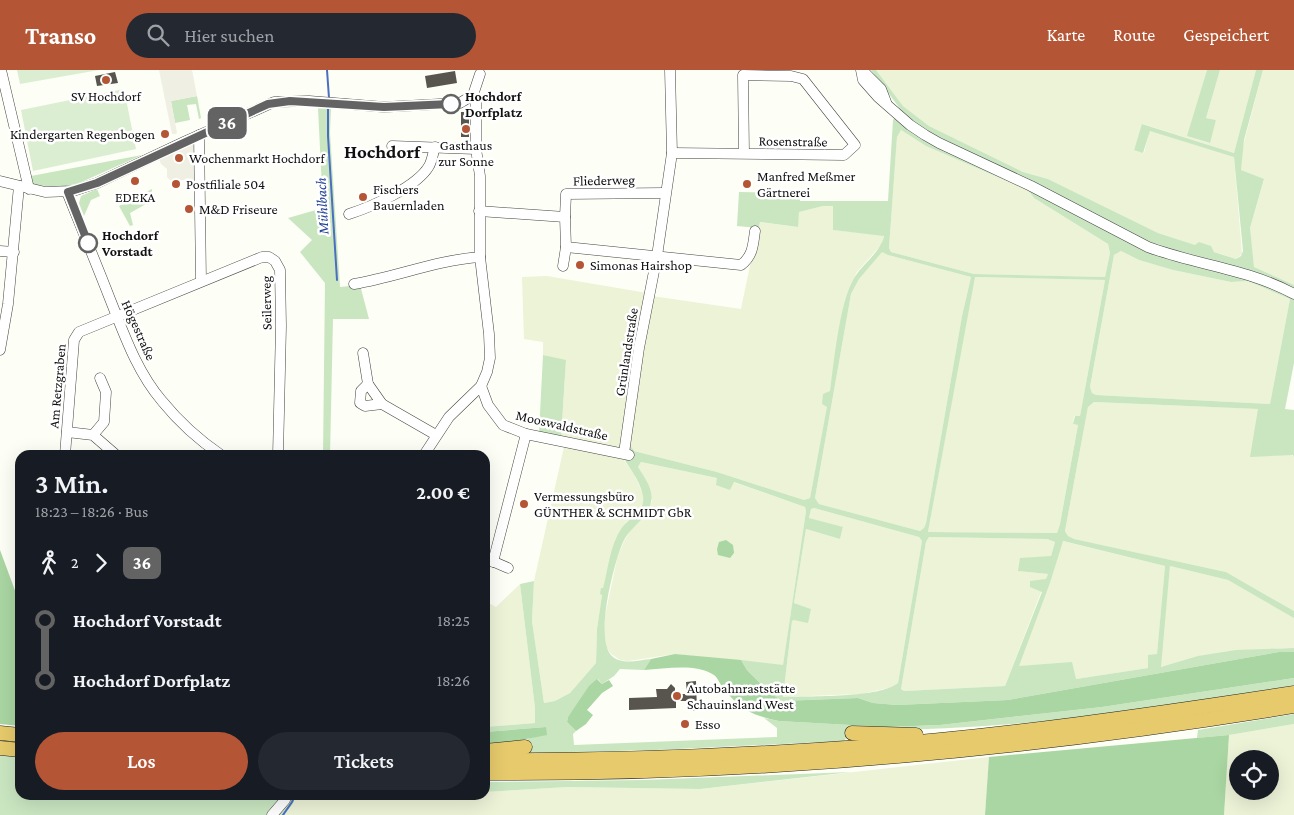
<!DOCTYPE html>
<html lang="de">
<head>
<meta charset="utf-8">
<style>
  :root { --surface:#171b24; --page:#242831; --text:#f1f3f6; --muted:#9ea1a6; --accent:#b45635 }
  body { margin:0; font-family:"Crimson Pro",serif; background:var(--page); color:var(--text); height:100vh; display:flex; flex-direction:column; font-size:19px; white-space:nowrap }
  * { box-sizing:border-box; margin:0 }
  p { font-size:16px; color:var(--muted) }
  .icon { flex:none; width:28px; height:28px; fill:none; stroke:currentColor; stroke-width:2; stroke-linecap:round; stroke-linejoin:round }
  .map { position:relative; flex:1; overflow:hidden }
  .sheet { position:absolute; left:15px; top:380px; width:475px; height:350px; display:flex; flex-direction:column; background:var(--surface); border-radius:15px; box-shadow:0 5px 20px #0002 }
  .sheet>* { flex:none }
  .badge { padding:0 10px; border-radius:8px; font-size:18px; line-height:32px }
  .tools { position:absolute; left:1229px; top:680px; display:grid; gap:10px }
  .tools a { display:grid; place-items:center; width:50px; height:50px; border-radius:50%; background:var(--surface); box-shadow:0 5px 20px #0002; font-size:25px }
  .map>.badge { position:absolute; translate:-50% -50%; box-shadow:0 0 0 2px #fff }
  .legs { display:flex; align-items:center; gap:8px; height:55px; padding:0 20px; font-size:16px }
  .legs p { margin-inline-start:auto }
  .overview { display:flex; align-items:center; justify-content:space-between; height:85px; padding:0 20px }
  h1 { font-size:28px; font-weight:600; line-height:38px }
  .cta { display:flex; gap:10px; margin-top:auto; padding:10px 20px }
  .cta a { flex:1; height:58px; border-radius:30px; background:var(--accent); color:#fff; font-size:20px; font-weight:600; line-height:58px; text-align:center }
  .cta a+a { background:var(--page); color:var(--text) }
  ul { padding:0 20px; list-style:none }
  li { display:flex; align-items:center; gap:18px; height:60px; font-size:19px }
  li i { display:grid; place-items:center; width:8px; height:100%; margin:0 6px; background:currentColor }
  li i::after { content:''; width:12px; height:12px; margin:-6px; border:4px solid; border-radius:50%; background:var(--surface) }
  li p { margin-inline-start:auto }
  li:first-child i { background:linear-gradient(#0000 50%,currentColor 0) }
  li:last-child i { background:linear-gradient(currentColor 50%,#0000 0) }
  header { display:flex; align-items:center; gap:30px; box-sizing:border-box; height:70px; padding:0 25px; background:var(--accent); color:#fff }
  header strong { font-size:24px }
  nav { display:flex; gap:28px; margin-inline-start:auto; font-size:18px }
  .search { width:350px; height:45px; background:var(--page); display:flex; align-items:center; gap:12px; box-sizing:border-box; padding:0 18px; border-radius:28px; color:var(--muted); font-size:19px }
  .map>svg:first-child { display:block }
  .farmland { fill:#ecf3d7; fill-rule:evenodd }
  .green { fill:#c9e6c1; fill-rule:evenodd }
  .forest { fill:#a9d6a2 }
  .pitch { fill:#dceed2 }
  .plaza { fill:#efefe3 }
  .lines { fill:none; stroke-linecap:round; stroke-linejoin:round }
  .stream { stroke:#4c6ec1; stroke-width:2 }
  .building { fill:#58554e }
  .minor-casing { stroke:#444; stroke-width:11 }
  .highway-casing { stroke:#222; stroke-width:15 }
  .minor { stroke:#fff; stroke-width:10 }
  .highway { stroke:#e6ca6b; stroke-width:14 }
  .line-1-casing { stroke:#fff; stroke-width:11 }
  .line-1 { stroke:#646363; stroke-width:8 }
  .poi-dot { fill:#b45635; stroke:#fff; stroke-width:2 }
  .stop-1-dot { fill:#fff; stroke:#646363; stroke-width:2.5 }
  .labels { text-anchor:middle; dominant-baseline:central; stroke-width:5; stroke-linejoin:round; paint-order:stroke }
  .poi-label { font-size:14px; fill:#111; stroke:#fff; text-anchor:start }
  .stop-label { font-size:14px; font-weight:bold; fill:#111; stroke:#fff; text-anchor:start }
  .street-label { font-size:14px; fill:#111; stroke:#fff }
  .water-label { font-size:15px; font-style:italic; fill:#244298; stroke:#fff }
  .district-label { font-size:19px; font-weight:bold; fill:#111; stroke:#fff }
</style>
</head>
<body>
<header>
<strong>Transo</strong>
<div class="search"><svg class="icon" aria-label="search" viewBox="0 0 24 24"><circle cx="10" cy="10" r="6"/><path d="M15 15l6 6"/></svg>Hier suchen</div>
<nav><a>Karte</a><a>Route</a><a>Gespeichert</a></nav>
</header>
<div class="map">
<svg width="1294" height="745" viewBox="0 0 1294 745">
  <rect width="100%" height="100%" fill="#fdfef5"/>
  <g class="farmland">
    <path d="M876,0H1207L1188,66L1209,73L1216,50L1206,48L1220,0H1256L1234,83L1143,54L1134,79L1144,83L1150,60L1234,86L1242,184L1236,189L1158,163L1048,109L1023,102L929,56L903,36Z"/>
    <path d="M1263,0H1294V215L1254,197L1250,166V158L1264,110L1241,100V84Z"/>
    <path d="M901,60L926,76L1028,120L1034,128L1108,174L1110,183L1105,207L974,204L891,182L889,178L897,67Z"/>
    <path d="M823,136H834L833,160L884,165L881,175L857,202L852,212L843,242L830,321L822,334L828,336L810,428L804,430L717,402L634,381L630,378L629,370L652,226L741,239L759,152L797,157L799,142Z"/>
    <path d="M882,181L888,185L971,207L962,246L926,453L924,458L920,461L819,434L815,428L851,224L859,209Z"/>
    <path d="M1121,181L1139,190L1173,200L1231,212L1248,211L1290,229L1270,334L1096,325L1092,323L1090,317L1114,185Z"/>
    <path d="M547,206L647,223L621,377L618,378L561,368L566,291L543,285V272L524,269L522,207Z"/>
    <path d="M974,207L1105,210L1080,346H1074L1073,354L1078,355L1060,454L1057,463L928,462Z"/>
    <path d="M1094,332L1259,339L1294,388V541L1226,502L1073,469L1068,466L1065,461L1088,337Z"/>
    <path d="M564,377L622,388L634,404L643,424L644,431L636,445L626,452L616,468L603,518H601L602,525L597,559L596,593L570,623L555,631L544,633L532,551L534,511Z"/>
    <path d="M641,392L717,408L730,420L733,412L805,437L806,441L783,596L675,584L628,591L620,590L610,583L606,576L604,564L605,546L617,489L624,471L630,461L646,446L652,431L645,409L638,397Z"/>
    <path d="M814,438L919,467L922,471L898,613L893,617L861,624L783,627L792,551L811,539L794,533L806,459L840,469L843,458L809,448L811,439Z"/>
    <path d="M929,467L1047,469L1055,472L1051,486L1019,501L1048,504L1005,616L904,621L901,619L926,472Z"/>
    <path d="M1062,471L1165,496L1157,585L1148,598L1076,609L1018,596L1050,513Z"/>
    <path d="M1170,496L1228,510L1290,544L1294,548V578H1280L1160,597Z"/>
    <path d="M520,514L535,638V653L485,657V531L496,537Z"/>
    <path d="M1294,654V745H1224L1229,665ZM1238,689H1270V721H1238Z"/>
    <path d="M989,687L985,745H284L293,734L296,725H485V722L568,717L700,719Z"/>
  </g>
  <g class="green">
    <path d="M871,0H876L903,36L929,56L1023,102L1048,109L1158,163L1195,175L1199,172L1211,176L1214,182L1236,189L1241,186L1243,181L1234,87L1150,61L1143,83L1134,80L1142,54L1234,83L1256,0H1263L1244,70L1241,100L1264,109L1250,158L1254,197L1294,215V293L1285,339L1294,340V388L1293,385L1250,387L1258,339L1094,332L1088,337L1065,461L1068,466L1074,469L1226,502L1294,541V548L1228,510L1170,496L1161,597L1198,586L1236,580L1294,578V582H1279L1008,630L897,635L873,633L858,628L782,631L769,622L747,600L741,590L783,595L806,441L805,437L734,412L730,420L716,415L717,408L641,392L638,397C644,407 654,419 651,432C648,450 630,456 623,472C614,493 593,571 613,587C623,595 639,590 651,589L644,600L620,599L614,606L602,614L598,609L568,647L567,652L576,661L573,664L574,675L777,667V658L764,648L779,651L886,657L940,655L1102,637L1294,608V615C1149,641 1000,662 852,660L844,671L656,680L528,683L525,671L546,657L485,662V657L535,653V638L520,514L534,511L532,551L544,633L555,631L570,623L596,593L597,559L602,525L600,524L601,518H603C608,500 610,475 621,459C628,448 646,441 643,426C640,408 625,394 618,378L621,377L647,249L629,374L634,381L717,402L804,430L810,428L827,337L822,334L823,324L830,321C834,292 839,238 852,212C860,195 880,184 884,166L833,160V136H823L799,142L798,157L760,152L758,158L737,156L739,122L799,123L800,131H888L893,50L901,40ZM901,60L926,76L1028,120L1034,128L1108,174L1110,183L1105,207L974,204L891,182L889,178L897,67ZM1121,181L1139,190L1173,200L1231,212L1248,211L1290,229L1270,334L1096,325L1092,323L1090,317L1114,185ZM882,182L888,185L971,207L962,246L926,453L924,458L920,461L819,434L815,428L851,224L859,209ZM975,207L1105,210L1080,346H1075L1073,354L1078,355L1060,454L1057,463L928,462ZM814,438L919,467L922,471L898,613C881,628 808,626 783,627L792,551L794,550L808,553L811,539L794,533L806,459L840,469L843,457L809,448L811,439ZM929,467L1047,469L1055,472L1051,486L1020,488L1018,501L1048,504L1046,509L1030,511V517L1042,522L1005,616L904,621L901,619L926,472ZM1063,471L1165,496L1157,584L1148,585V598L1076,609L1072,592L1019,596L1050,513Z"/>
    <path d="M1207,0H1220L1206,48L1216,50L1210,73L1187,66Z"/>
    <path d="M197,26L201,48L199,49L196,34L187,35L190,50L175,53L171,31Z"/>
    <path d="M318,38H331L330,63L340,217L360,215L369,249H333L330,385H323L325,213L300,182L312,170L288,148L323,138Z"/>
    <path d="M142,85L77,114L60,117L33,115L31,106Z"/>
    <path d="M97,119L100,126L91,130L84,146L79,133L81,126Z"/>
    <path d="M152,119V133L147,135L146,134L130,143L133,155L130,156L119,136Z"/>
    <path d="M543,285L566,290L561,368L539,363Z"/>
    <path d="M1294,644V654L1229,665L1197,668L1198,660Z"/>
    <path d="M0,685L20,687V725H296L293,734L284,745H0Z"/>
    <path d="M851,702L700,719L568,717L485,722V712L644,710Z"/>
  </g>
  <g class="forest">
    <path d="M726,470L733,475L734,483L730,488L718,485L717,479L719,472Z"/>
    <path d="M0,480L20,534V656L0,654Z"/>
    <path d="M1279,582H1294V608L1102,637L940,655L886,657L779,651C751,645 741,640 723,618C720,614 718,608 714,605C695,593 666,599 644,600L651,589L675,584L741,590L747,600L769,622L782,631L858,628L873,633L897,635L1008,630Z"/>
    <path d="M597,609L602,614L609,610L613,616L602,623L587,640L593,645L586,654L576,661L567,652L568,647L589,616Z"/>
    <path d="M546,657L547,665L485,677V662Z"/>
    <path d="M1229,665L1224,745H985L989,687Z"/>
  </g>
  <g class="pitch">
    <path d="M17,0H99L20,14Z"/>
    <path d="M124,19L136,79L33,101L21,40Z"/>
  </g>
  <g class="plaza">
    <path d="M159,0H192L197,26L171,31L177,63L175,64H172Z"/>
    <path d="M199,65V110H170L167,107V99L161,94L157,84Z"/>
  </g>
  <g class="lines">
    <g class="stream">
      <path d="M327,0L329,28"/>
      <path d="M328,35V66L337,210"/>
      <path d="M283,745L292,732L295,725"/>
    </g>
  </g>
  <g class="building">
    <path d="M455,1L457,13L427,18L425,6Z"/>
    <path d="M115,2L118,13L97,16L95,6Z"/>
    <rect x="461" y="42" width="8" height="25"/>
    <path d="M696,611L697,641H687V631H676V638L629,640V628L657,627L656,619H667L671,614L675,618V624H687L686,612Z"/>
  </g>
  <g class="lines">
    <defs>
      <g id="minor">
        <path d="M1,0L29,119"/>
        <path d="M861,0L863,10L878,27L910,55L925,65L939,73L1031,116L1148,177C1196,195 1249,199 1294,224"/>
        <path d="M862,0L881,19L886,32"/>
        <path d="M199,65L201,211"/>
        <path d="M392,76L476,79"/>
        <path d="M672,83L844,85L855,75L803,9L791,6L743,5L744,84"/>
        <path d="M0,111L45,122L73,121L97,113L186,71L274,32L309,31L384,37L460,33L473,25L480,4"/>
        <path d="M67,122C81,157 96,193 110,229C124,264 137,302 162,331C179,352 199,370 221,385"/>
        <path d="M479,141L565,147L566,177L563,196"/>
        <path d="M349,144C371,137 417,117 429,96C432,91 433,83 435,77"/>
        <path d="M565,147L566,124L664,123"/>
        <path d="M566,177L741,195C753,186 753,175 755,161"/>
        <path d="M0,181L14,182"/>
        <path d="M354,214C396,207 437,190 480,187"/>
        <path d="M0,280L8,234L19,116"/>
        <path d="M363,283L368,314L382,334L436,365"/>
        <path d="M368,314L361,321L360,333L365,336L382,334"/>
        <path d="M481,316L488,335L503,355L526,364L629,385"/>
        <path d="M67,362L93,365L116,385"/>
        <path d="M93,365L104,352L106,322L100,308"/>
        <path d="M624,383L639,278L657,186L672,83L670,0"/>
        <path d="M65,385L74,270L79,262L262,187H269L275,191L280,200L281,256L278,385"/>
        <path d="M424,385L449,347L481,316L487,302L490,288L489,264L480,187V106L476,79V30L473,25"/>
        <path d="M485,488L508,498"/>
        <path d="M493,492L526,364"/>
        <path d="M272,745L285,730L286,725"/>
      </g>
      <g id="highway">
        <path d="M0,663L20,665"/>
        <path d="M852,663L916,665"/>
        <path d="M0,678L20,680"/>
        <path d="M485,681L525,677"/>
        <path d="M485,690C610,691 736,686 860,677C1006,666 1150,645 1294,623"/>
        <path d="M485,703C757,705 1026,680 1294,636"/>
      </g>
    </defs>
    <use href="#minor" class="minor-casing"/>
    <use href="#highway" class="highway-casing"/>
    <use href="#minor" class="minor"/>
    <use href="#highway" class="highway"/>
  </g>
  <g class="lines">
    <defs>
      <path id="line-1" d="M88,173L68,122L97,113L268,34L290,31L384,37L451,34"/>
    </defs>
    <use href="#line-1" class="line-1-casing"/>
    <use href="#line-1" class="line-1"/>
  </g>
  <g class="poi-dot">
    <circle cx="106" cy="10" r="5"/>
    <circle cx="466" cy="59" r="5"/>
    <circle cx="165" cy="64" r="5"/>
    <circle cx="179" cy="88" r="5"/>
    <circle cx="135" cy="111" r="5"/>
    <circle cx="176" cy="114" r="5"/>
    <circle cx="747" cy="114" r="5"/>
    <circle cx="363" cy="127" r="5"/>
    <circle cx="189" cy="139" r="5"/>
    <circle cx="580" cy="195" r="5"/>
    <circle cx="524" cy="434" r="5"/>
    <circle cx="677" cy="626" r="5"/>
    <circle cx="685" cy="654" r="5"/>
  </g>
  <g class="stop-1-dot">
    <circle cx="451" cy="34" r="9"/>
    <circle cx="88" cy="173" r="9"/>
  </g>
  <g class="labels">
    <g class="poi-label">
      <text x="106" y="26" text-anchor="middle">SV Hochdorf</text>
      <text x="155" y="64" text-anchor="end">Kindergarten Regenbogen</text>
      <text x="466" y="75" text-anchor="middle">Gasthaus<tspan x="466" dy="16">zur Sonne</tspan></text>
      <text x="189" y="88">Wochenmarkt Hochdorf</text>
      <text x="757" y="106">Manfred Meßmer<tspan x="757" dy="16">Gärtnerei</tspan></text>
      <text x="186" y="114">Postfiliale 504</text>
      <text x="373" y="119">Fischers<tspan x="373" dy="16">Bauernladen</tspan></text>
      <text x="135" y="127" text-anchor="middle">EDEKA</text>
      <text x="199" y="139">M&amp;D Friseure</text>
      <text x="590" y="195">Simonas Hairshop</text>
      <text x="534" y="426">Vermessungsbüro<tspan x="534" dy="16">GÜNTHER &amp; SCHMIDT GbR</tspan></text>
      <text x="687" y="618">Autobahnraststätte<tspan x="687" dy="16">Schauinsland West</tspan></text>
      <text x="695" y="654">Esso</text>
    </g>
    <g class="stop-label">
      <text x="465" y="26">Hochdorf<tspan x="465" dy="16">Dorfplatz</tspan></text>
      <text x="102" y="165">Hochdorf<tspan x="102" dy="16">Vorstadt</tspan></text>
    </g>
    <g class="street-label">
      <text transform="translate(793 71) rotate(1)">Rosenstraße</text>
      <text transform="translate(604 110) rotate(-1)">Fliederweg</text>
      <text transform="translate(266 233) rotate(-91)">Seilerweg</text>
      <text transform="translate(139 260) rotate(66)">Högestraße</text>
      <text transform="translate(626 282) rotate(-81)">Grünlandstraße</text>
      <text transform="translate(57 316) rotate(-85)">Am Retzgraben</text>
      <text transform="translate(562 355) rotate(13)">Mooswaldstraße</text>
    </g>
    <g class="water-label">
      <text transform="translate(322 136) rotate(-93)">Mühlbach</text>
    </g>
    <g class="district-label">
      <text x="382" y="81">Hochdorf</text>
    </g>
  </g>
</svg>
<div class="tools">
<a><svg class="icon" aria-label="locate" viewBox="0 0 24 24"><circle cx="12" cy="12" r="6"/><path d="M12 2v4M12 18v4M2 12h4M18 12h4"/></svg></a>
</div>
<b class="badge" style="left:227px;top:53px;background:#646363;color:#fff">36</b>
<section class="sheet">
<div class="overview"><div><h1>3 Min.</h1><p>18:23 – 18:26 · Bus</p></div><b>2.00 €</b></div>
<div class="legs"><svg class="icon" aria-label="walk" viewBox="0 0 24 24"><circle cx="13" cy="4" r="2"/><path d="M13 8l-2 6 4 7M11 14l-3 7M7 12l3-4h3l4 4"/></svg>2<svg class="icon" aria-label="forward" viewBox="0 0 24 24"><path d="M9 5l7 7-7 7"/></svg><b class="badge" style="background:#646363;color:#fff">36</b></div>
<ul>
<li><i style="color:#646363"></i><b>Hochdorf Vorstadt</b><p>18:25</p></li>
<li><i style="color:#646363"></i><b>Hochdorf Dorfplatz</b><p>18:26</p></li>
</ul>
<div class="cta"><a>Los</a><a>Tickets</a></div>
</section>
</div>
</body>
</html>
